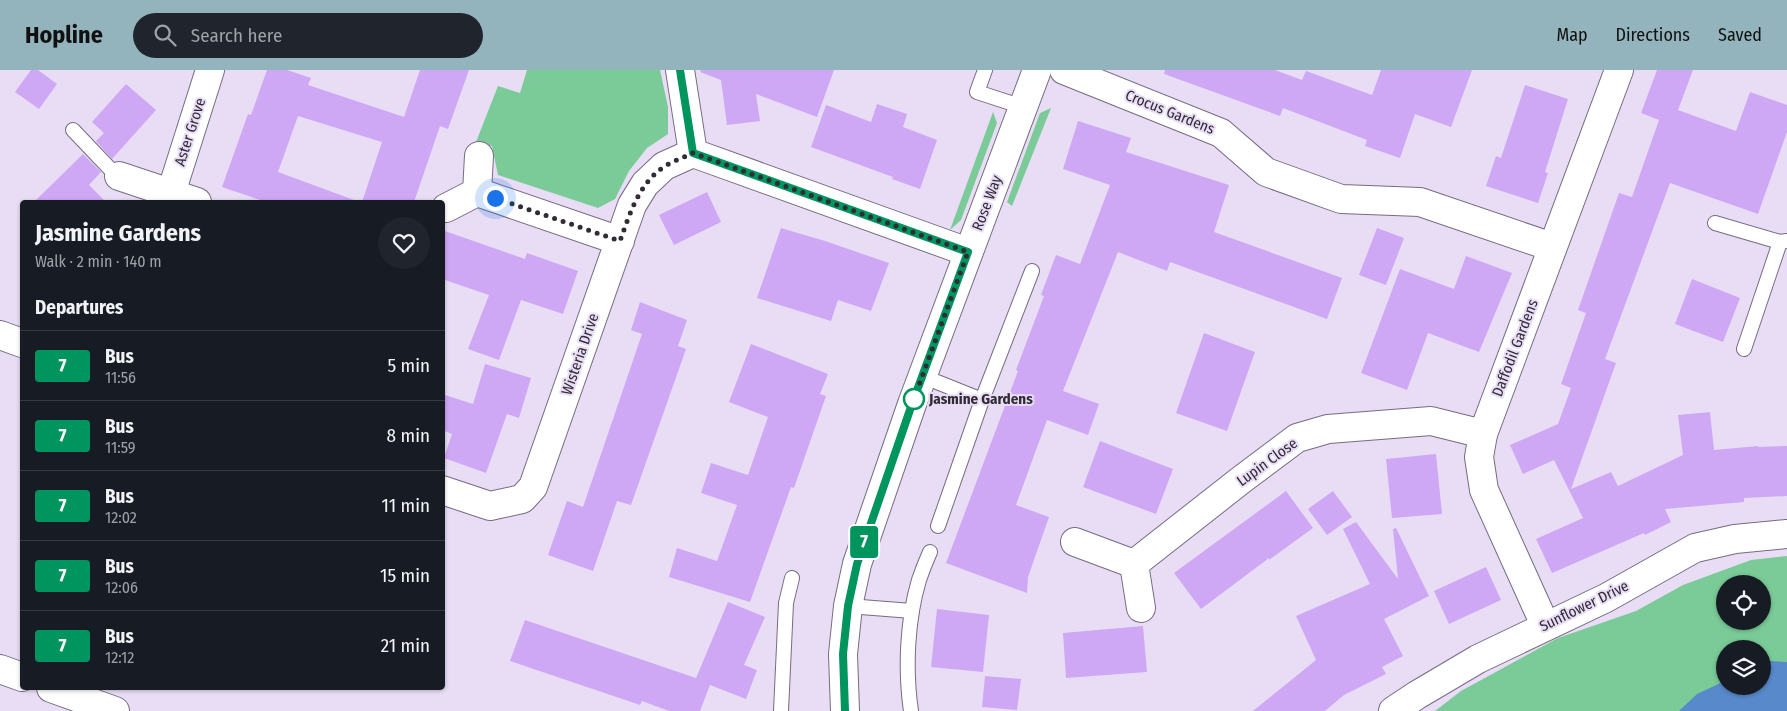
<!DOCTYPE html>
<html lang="en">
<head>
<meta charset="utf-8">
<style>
  :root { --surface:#171b24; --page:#20242c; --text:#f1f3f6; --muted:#9ea1a6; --line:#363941; --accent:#94b4bd }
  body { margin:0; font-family:"Fira Sans Condensed",sans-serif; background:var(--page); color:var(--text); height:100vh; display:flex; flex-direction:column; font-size:19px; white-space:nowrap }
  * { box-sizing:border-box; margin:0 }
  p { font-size:16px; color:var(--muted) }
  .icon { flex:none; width:28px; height:28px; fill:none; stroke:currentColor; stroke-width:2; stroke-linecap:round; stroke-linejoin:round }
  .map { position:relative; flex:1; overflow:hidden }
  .sheet { position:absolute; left:20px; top:130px; width:425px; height:490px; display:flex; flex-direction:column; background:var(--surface); border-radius:5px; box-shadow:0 1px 4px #0004 }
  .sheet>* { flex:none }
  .badge { padding:0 10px; border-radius:4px; font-size:18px; line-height:32px }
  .buttons { position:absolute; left:1716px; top:505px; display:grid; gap:10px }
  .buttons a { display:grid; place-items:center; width:55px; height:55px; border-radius:50%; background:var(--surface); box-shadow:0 1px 4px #0004; font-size:25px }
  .you { position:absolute; width:25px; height:25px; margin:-12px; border:4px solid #fff; border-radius:50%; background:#1a73e8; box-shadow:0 0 0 8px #1a73e833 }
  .map>.badge { position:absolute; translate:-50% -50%; box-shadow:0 0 0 2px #fff }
  h2 { padding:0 15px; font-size:19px; line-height:45px }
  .round { display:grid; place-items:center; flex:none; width:52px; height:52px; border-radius:26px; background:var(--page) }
  .overview { display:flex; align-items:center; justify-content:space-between; height:85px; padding:0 15px }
  h1 { font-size:24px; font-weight:700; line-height:38px }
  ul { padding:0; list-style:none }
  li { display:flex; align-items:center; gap:15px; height:70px; padding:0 15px; border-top:1px solid var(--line) }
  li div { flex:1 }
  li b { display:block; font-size:19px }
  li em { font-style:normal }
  li .badge { min-width:55px; font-weight:700; text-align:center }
  header { display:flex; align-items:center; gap:30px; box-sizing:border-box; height:70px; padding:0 25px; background:var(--accent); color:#111 }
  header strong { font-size:24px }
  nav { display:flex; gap:28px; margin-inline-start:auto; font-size:18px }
  .search { width:350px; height:45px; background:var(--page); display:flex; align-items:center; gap:12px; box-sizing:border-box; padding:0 18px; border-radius:28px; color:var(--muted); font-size:19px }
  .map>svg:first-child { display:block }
  .green { fill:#7acb98; fill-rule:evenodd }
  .water { fill:#5889cb }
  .building { fill:#cfa8f5 }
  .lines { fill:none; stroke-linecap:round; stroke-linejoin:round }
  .service-casing { stroke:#766c80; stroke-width:16 }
  .minor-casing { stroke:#766c80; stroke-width:30 }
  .service { stroke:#fff; stroke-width:14 }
  .minor { stroke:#fff; stroke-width:28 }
  .line-casing { stroke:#fff; stroke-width:11 }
  .line { stroke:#00945e; stroke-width:8 }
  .walk { stroke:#302b34; stroke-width:5; stroke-dasharray:0 9 }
  .stop-dot { fill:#fff; stroke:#00945e; stroke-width:2.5 }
  .labels { text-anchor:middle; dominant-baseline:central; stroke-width:4; stroke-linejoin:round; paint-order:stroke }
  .street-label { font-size:15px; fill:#302b34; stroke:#e8ddf5 }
  .stop-label { font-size:15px; font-weight:bold; fill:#302b34; stroke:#e8ddf5; text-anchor:start }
</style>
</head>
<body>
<header>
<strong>Hopline</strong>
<div class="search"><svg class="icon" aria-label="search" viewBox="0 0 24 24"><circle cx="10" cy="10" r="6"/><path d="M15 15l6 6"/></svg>Search here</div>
<nav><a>Map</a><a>Directions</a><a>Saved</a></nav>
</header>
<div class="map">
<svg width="1787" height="641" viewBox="0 0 1787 641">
  <rect width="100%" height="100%" fill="#e8ddf5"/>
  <g class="green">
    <path d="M527,0H660L668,37V64L647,78L629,101L615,129L598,138L498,105L492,76L476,72L498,16L520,23Z"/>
    <path d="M1051,38L1012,136L1007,132L1040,43Z"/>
    <path d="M993,42L997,53L961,150L950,160Z"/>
    <path d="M1787,486V641H1435L1461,621L1558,568L1636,541L1683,515L1751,490ZM1725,514H1762V551H1725ZM1725,579H1762V616H1725Z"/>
  </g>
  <path class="water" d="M1770,591L1787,592V641H1679L1697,624L1725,611V616H1762L1763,594Z"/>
  <g class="building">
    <path d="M31,0H38L57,14L39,39L15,22Z"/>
    <path d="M267,0H287L311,8L308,15L404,47L420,0H469L448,59L440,56L414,132H362L382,72L298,46L278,102L354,130L353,132H266L222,117L248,44L251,45Z"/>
    <path d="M701,0H834L817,47L756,24L760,51L727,55L721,10L700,2Z"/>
    <path d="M1165,0H1275L1302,10L1306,1L1372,25L1381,0H1472L1451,57L1415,44L1400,88L1365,76L1367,70L1283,38L1280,46L1164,4Z"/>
    <path d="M1657,0H1693L1678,40L1736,61L1750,22L1787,35V62L1758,144L1670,113L1605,289L1616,293L1571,419L1611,402L1618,416L1683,385L1678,345L1710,342L1714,380L1758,376V377L1787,376V426L1744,428V432L1665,439L1671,452L1645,465L1644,463L1552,503L1536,469L1583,448L1554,390L1523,404L1510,375L1558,354L1571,318L1561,314L1586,243L1578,240L1619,123L1632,127L1659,50L1641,43Z"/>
    <path d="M126,14L156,40L112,89L96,71L104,63L92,52Z"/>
    <path d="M1525,15L1568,29L1545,102L1548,103L1538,133L1486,116L1496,86L1501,88Z"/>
    <path d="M877,34L907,44L903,57L937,70L920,119L892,109L893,107L811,77L826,35L871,52Z"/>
    <path d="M1078,51L1131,68L1126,82L1229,115L1214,162L1342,208L1327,249L1170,192L1167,201L1118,182L1063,321L1099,334L1088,365L1047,350L1016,435L1049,447L1028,507L1027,523L946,493L1018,301L1016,300L1044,226L1041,225L1056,185L1080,194L1110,115L1063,99Z"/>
    <path d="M83,84L101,102L89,115L106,132H34Z"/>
    <path d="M707,122L721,152L674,175L659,145Z"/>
    <path d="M781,158L825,171L889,193L871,241L838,230L831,251L757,228Z"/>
    <path d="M1377,158L1404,168L1386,215L1359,205Z"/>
    <path d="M442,160L525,189L527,183L578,201L563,244L521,230L499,290L468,279L489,225L442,209Z"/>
    <path d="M1466,186L1512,203L1479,282L1428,263L1407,320L1361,303L1400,199L1454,219Z"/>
    <path d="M1692,209L1740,228L1723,272L1675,254Z"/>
    <path d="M640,232L687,250L678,276L686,279L631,435L617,431L593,501L548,485L567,431L583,437L642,264L631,260Z"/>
    <path d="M1204,263L1255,282L1227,361L1176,343Z"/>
    <path d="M751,274L828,304L820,324L826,326L794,418L791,417L750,532L669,507L677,478L717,491L737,435L701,423L711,393L748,405L768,347L729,332Z"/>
    <path d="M485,294L531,308L519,348L507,344L486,403L444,388L452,364L442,360V324L473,334Z"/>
    <path d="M1100,371L1173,399L1156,444L1083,417Z"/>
    <path d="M1436,384L1442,444L1392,448L1386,389Z"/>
    <path d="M1286,421L1313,458L1269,490V488L1201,539L1174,503Z"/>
    <path d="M1333,421L1352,447L1327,465L1308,439Z"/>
    <path d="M1356,452L1398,509L1393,459L1396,458L1429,526L1384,549L1403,586L1382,597L1386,604L1344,625L1325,641H1253L1316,590L1296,546L1370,514L1343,459Z"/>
    <path d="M1486,497L1501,530L1449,554L1434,521Z"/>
    <path d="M728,532L765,547L744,595L757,600L746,629L710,615L700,641H669L642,631L640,635L510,591L525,550L696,608Z"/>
    <path d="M937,539L989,545L983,602L931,597Z"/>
    <path d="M1143,556L1147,602L1066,608L1063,563Z"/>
    <path d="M985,606L1021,609L1017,640L982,637Z"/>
  </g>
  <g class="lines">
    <defs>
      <g id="service">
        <path d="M985,0L977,22L1023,37"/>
        <path d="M73,60L113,102L119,106"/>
        <path d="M1715,153L1780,172"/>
        <path d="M1744,279L1780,172L1787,171"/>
        <path d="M922,306L982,330"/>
        <path d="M938,456L982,330L1032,201"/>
        <path d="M848,536L912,541"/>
        <path d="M781,641L786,533L792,508"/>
        <path d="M911,641C905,600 907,550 919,510C922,501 926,491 930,482"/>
      </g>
      <g id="minor">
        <path d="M680,0L693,83"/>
        <path d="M1064,0L1221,63L1266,102L1341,129L1420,132L1552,177"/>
        <path d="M693,83L968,182"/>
        <path d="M119,106L197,132"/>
        <path d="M477,122L620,171"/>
        <path d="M171,123L210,0"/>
        <path d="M446,138L477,122L479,86"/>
        <path d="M0,265L22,273"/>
        <path d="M442,420L490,436L522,429L533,417L632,135L645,114L664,96L693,83"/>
        <path d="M1075,472L1134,494"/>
        <path d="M1141,538L1134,494L1241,410L1297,368L1328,359L1431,351L1483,364"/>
        <path d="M1545,555L1484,420L1479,387L1483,364L1619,0"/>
        <path d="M0,599L22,607"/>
        <path d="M51,618L115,641"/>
        <path d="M845,641L843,584L848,536L857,494L912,334L1037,0"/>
        <path d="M1393,641L1417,625L1478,589L1606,528L1695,478L1735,469L1787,464"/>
      </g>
    </defs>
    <use href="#service" class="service-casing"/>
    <use href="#minor" class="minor-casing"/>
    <use href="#service" class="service"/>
    <use href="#minor" class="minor"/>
  </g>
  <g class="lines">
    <defs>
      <path id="line" d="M680,0L693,83L968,182L912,334L857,494L848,536L843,584L845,641"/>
    </defs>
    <use href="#line" class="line-casing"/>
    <use href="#line" class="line"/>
    <path class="walk" d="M495,128L620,171C630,143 639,113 665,96C674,91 684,87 693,83L968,182L912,334L914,329"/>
  </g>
  <circle class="stop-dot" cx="914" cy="329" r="10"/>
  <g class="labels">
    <g class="street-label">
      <text transform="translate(1170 42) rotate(22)">Crocus Gardens</text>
      <text transform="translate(190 62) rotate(-72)">Aster Grove</text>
      <text transform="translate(987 133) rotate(-69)">Rose Way</text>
      <text transform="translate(1515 278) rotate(-69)">Daffodil Gardens</text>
      <text transform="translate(580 284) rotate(-71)">Wisteria Drive</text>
      <text transform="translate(1267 392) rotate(-36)">Lupin Close</text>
      <text transform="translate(1584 536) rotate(-26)">Sunflower Drive</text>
    </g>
    <g class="stop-label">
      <text x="929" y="329">Jasmine Gardens</text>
    </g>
  </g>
</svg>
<div class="buttons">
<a><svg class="icon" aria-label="locate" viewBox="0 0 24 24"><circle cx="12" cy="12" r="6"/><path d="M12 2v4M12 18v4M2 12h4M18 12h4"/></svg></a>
<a><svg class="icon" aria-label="layers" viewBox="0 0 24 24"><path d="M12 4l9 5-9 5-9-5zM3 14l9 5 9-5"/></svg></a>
</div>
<div class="you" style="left:495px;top:128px"></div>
<b class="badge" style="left:864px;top:472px;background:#00945e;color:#fff">7</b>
<section class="sheet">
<div class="overview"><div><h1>Jasmine Gardens</h1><p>Walk · 2 min · 140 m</p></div><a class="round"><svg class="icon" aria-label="heart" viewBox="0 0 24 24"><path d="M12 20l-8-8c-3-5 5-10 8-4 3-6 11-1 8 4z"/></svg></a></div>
<h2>Departures</h2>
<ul>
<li><span class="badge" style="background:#00945e;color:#fff">7</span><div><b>Bus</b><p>11:56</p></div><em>5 min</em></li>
<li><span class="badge" style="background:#00945e;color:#fff">7</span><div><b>Bus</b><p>11:59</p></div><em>8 min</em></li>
<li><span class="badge" style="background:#00945e;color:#fff">7</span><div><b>Bus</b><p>12:02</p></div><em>11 min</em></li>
<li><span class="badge" style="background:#00945e;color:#fff">7</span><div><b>Bus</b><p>12:06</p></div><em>15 min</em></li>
<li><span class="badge" style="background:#00945e;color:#fff">7</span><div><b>Bus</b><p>12:12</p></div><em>21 min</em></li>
</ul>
</section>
</div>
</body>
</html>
